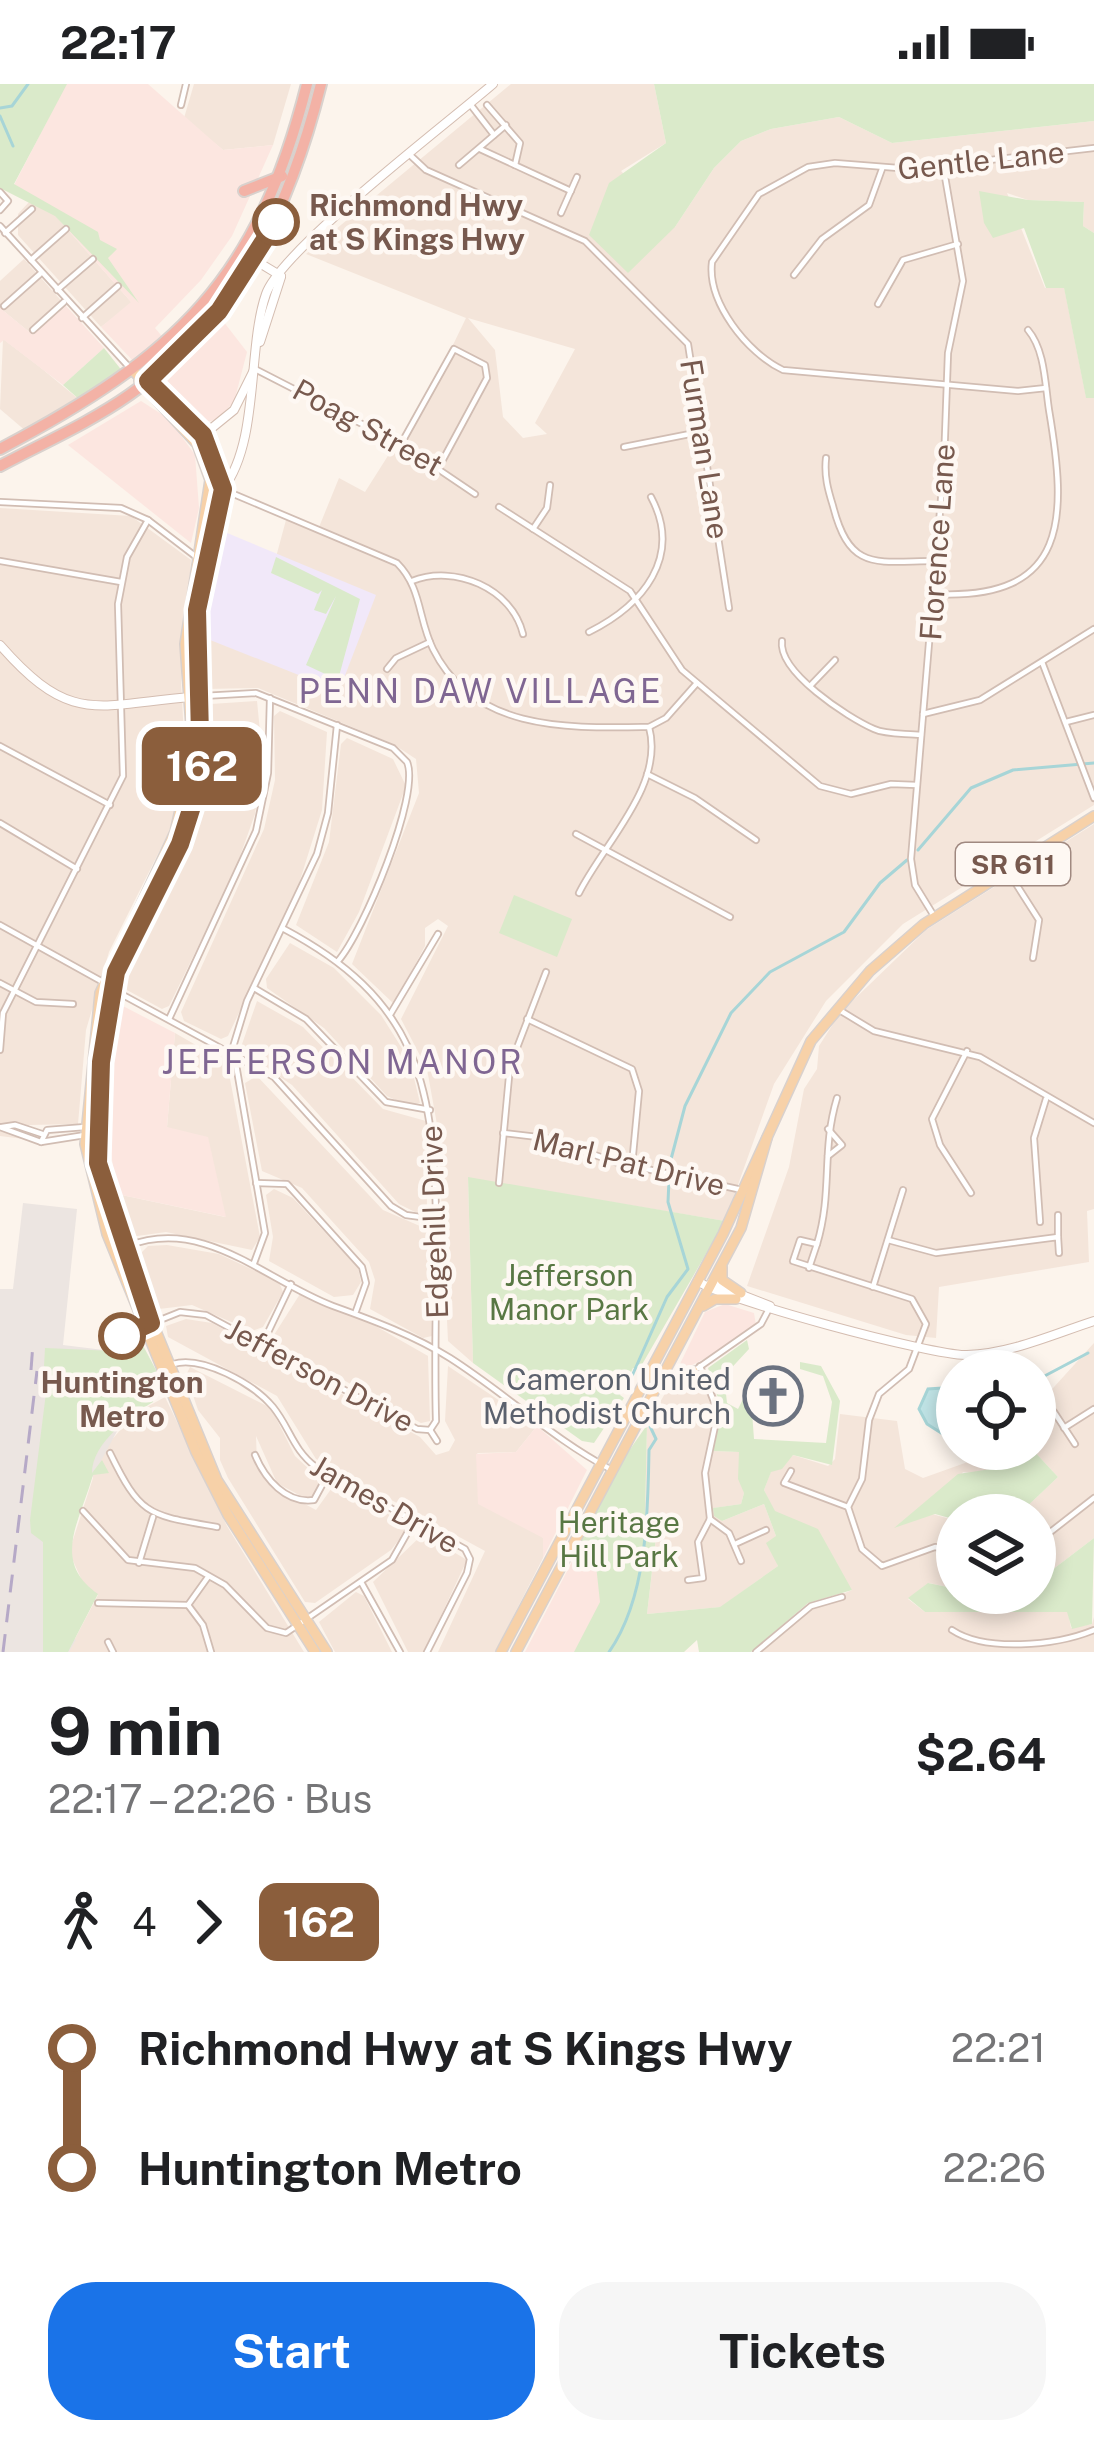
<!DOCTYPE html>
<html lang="en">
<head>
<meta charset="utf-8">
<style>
  :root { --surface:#fff; --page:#f6f6f6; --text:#202124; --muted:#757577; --accent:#1a73e8 }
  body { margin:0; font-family:"Public Sans",sans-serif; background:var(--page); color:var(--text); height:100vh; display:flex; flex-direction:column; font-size:45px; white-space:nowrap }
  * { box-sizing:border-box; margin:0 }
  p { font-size:39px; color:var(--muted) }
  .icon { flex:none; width:66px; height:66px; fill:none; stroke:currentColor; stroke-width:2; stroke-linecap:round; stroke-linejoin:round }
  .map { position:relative; height:1568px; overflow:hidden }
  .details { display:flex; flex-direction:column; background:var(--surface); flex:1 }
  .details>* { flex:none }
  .badge { padding:0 24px; border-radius:18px; font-size:42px; line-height:78px }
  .fabs { position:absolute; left:936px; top:1266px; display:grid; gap:24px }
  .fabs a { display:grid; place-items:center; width:120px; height:120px; border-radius:50%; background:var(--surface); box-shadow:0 6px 18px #0003; font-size:60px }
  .map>.badge { position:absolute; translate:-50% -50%; box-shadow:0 0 0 6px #fff }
  .legs { display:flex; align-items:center; gap:18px; height:132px; padding:0 48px; font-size:39px }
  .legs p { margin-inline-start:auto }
  .overview { display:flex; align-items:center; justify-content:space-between; height:204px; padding:0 48px }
  h1 { font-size:66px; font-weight:700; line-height:90px }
  .cta { display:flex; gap:24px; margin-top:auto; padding:24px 48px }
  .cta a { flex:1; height:138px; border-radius:48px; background:var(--accent); color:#fff; font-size:48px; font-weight:700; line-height:138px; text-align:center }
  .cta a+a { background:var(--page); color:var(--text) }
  ul { padding:0 48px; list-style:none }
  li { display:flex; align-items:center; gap:42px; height:120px; font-size:45px }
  li i { display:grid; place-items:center; width:18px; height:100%; margin:0 15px; background:currentColor }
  li i::after { content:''; width:30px; height:30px; margin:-15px; border:9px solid; border-radius:50%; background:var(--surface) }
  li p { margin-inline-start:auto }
  li:first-child i { background:linear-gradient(#0000 50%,currentColor 0) }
  li:last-child i { background:linear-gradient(currentColor 50%,#0000 0) }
  .status { display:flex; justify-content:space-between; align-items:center; height:84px; padding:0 60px; background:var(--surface); direction:ltr }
  .status svg { height:33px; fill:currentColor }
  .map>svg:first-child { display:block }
  .residential { fill:#f4e5da; fill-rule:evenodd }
  .commercial { fill:#fce6e0 }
  .industrial { fill:#ece5e1 }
  .education { fill:#f1e8f9 }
  .green { fill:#daeaca }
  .water { fill:#c0e4e6; stroke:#a7d5d7; stroke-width:3 }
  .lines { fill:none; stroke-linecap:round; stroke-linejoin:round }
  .stream { stroke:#a7d5d7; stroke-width:3 }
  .street-casing { stroke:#d1bdb3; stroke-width:8 }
  .secondary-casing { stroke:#d4bdb1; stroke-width:10 }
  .primary-casing { stroke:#d9d1cd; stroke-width:12 }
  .highway-casing { stroke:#d9d1cd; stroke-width:14 }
  .street { stroke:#fff; stroke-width:4.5 }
  .secondary { stroke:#fff; stroke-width:8 }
  .primary { stroke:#f7d1a8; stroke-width:9 }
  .highway { stroke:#f3b2a6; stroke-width:10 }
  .rail { stroke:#b6a9c7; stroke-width:3; stroke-dasharray:18 12; stroke-linecap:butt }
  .line-1-casing { stroke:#fff; stroke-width:27 }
  .line-1 { stroke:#8b5e3c; stroke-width:18 }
  .stop-1-dot { fill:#fff; stroke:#8b5e3c; stroke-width:6 }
  .labels { text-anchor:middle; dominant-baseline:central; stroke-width:9; stroke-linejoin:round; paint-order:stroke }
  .shield { fill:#fef8f3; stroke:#a08980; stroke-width:3 }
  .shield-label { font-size:27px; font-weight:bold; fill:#77594e }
  .street-label { font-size:30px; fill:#77594e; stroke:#fef8f3 }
  .stop-label { font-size:30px; font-weight:bold; fill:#77594e; stroke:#fef8f3; text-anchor:start }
  .park-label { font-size:30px; fill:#587743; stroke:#fef8f3 }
  .worship-label { font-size:30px; fill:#5b616d; stroke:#fef8f3; text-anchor:end }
  .neighbourhood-label { font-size:33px; letter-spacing:3px; fill:#7f6692; stroke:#fef8f3 }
</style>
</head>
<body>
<div class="status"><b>22:17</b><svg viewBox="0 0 49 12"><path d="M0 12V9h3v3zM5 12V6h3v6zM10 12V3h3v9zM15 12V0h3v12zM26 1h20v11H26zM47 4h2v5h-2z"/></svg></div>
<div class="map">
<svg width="1094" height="1568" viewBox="0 0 1094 1568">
  <rect width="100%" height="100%" fill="#fcf4ec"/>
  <g class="residential">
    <path d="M194,0H291L273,61L223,66L184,34Z"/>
    <path d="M511,0H654L666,59L621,87L675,143L714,84L741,57L771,45L839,33L892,59L1094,37V149L1083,142L1084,118L1028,116L1007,109L1045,204L1064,203L1086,313L1094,314V721L903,840L826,917L774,1000L725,1137L468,1094L473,1279L448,1257L438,1046L427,985L401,935L448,842L438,835L425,844V862L394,920L352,880L419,709L416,675L393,660L258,604L206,605L201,556L276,473L286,436L317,448L339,394L365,408L391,367L409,352L466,234L306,170ZM468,234L575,265L535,339L547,350L523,354L503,333L495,266Z"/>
    <path d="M30,117L53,129L132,219L101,243L18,151V130Z"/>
    <path d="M24,175L66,222L33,251L0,224V197Z"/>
    <path d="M3,255L41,284L82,318L27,348L0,325Z"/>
    <path d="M0,424L131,432L191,476L181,598L186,688L169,748L109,868L86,946L78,1040L29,1041L24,1055L0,1052Z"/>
    <path d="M257,617L263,678L255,730L234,789L169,922L162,925L125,905L121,896L198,730L207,684L205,625L211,620Z"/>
    <path d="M280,627L327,648L322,726L296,809L228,952L221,955L184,937L181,928L264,745L275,696L274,632Z"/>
    <path d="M347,654L393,675L406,702L359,828L337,868L296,841L329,758L341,660Z"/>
    <path d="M1094,740V1125L1087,1127L1089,1178L939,1203L936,1254L906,1251L747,1202L789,1083L804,1005L817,985L819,962L840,929L926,846Z"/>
    <path d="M290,859L334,884L381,931L410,977L420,1019L406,1021L387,1012L324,944L267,904L266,895Z"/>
    <path d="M257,917L303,943L383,1025L426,1037L427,1127L415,1128L399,1120L292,1001L240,966Z"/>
    <path d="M175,949L227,979L260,1153L252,1166L166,1148L130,1153L117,1110L225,1133L167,1043Z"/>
    <path d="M257,992L383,1126L429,1146L432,1252L423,1254L370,1225L375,1196L369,1178L302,1104L262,1087L245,999Z"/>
    <path d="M274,1105L293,1114L358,1184L361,1198L353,1211L334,1213L269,1177L273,1153L266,1111Z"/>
    <path d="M167,1161L219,1170L279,1198L283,1208L263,1243L252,1247L192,1221L159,1225L137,1173L148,1162Z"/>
    <path d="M300,1210L365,1236L428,1272L430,1337L421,1339L275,1258L274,1251Z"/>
    <path d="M186,1235L212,1239L420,1353L436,1371L449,1367L455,1356L445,1337L448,1282L537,1342L516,1368L477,1369L543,1454V1474L495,1568H438L485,1467L316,1375L277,1312L168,1253L166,1242Z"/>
    <path d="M1094,1259V1454L1035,1499V1431H1018L1058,1393L1032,1365L1035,1324Z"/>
    <path d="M190,1283L271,1324L295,1372L324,1399L310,1417L277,1399L256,1352L257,1379L273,1403L316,1426L334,1401L401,1437L405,1448L391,1466L315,1519L305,1518L228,1394L220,1376V1354L198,1326L186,1291Z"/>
    <path d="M709,1291L722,1326L713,1367L739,1368L744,1409L741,1420L714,1424L722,1437L764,1420L776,1452L772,1466L778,1482L721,1523L647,1530L657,1445L645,1433L647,1341L667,1306Z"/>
    <path d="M165,1313L227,1442L304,1568H68L98,1511L84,1501L69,1468L93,1394L91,1380L134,1330Z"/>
    <path d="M840,1330L897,1337L905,1385L923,1394L1004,1365L982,1390L963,1388L932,1430L957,1437V1505L929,1499L908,1515L925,1528H1068L1071,1544L1092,1540L1094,1533V1568H760L817,1521L852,1506L774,1427L764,1406L771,1387L793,1371L828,1382L835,1375Z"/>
    <path d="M423,1450L467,1476L424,1568H408L373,1498Z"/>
    <path d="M356,1508L364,1512L392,1568H335L319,1538Z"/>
  </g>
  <g class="commercial">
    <path d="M66,0H148L223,66L273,61L232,152L201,196L155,244L166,257L135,279L101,243L131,218L53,129L11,107Z"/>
    <path d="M66,222L104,264L63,301L4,256L0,259V224L33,251Z"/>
    <path d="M223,237L247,268L234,318L216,336L200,339L164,297Z"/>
    <path d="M141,317L169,335L195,371L199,424L191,459L68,361Z"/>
    <path d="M121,921L175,949L167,1043L208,1053L226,1133L117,1110L106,1034L115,927Z"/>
    <path d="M725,1220L754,1229L756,1241L710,1272L686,1284L680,1280L705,1228Z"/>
    <path d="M537,1342L587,1386L543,1474V1454L478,1420L476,1370L516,1368Z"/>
    <path d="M576,1470L598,1481L633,1568H525Z"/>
  </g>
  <path class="industrial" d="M23,1119L77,1125L63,1261L128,1269V1327L45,1480L52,1542L76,1556L69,1568H0V1205H13Z"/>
  <path class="education" d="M220,446L376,511L339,607L200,552Z"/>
  <g class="green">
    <path d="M0,0H67L14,100L98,148L100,156L117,165L108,174L139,219L55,132L0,104Z"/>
    <path d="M654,0H1094V37L892,59L839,33L771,45L741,57L714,84L675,143L628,189L589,151L609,99L666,59Z"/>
    <path d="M979,107L1028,116L1084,118L1083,142L1094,149V314H1086L1064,204H1046L1024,144L993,154L984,139Z"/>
    <path d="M104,264L123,288L82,318L63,301Z"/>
    <path d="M276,473L360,515L338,596L306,581L336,512L326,530L314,526L322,506L318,510L271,489Z"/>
    <path d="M514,811L572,835L557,873L499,849Z"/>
    <path d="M468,1093L725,1137L640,1284H633L620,1311L624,1314L594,1359L582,1357L473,1279Z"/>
    <path d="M139,1254L156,1286L153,1318C130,1332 92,1359 92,1389L102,1376L109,1389L93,1391C81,1435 50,1477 98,1510L68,1568H43V1458L31,1449L30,1436L49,1285L44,1282L45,1264L114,1267Z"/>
    <path d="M747,1256L749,1265L724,1292L727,1319L738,1325L750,1301L754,1355L826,1359L832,1318L823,1292L800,1285V1278L821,1282L840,1317L832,1381L793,1371L782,1385L771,1388L764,1406L775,1427L818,1445L852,1506L808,1519L751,1568H699L697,1556L684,1568H574L600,1518L596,1481L574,1470L619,1381L647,1341L645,1433L657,1444L647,1530L720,1523L778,1482L766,1459L776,1452L764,1420L722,1437L714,1432L713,1424L741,1420L744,1409L738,1395L739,1368L713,1367L722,1326L708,1284Z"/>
    <path d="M1004,1365H1032L1058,1393L1018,1431H957V1436L935,1430L894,1444L958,1390L991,1385Z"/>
    <path d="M1094,1454L1092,1540L1072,1545L1067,1528H925L908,1514L928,1499L1012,1516L1035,1509V1499Z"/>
  </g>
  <path class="water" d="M957,1303V1359L927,1340L919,1325L928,1305Z"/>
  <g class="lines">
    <g class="stream">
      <path d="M0,24L12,22L28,0"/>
      <path d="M0,32L13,62"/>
      <path d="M918,766L971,704L1013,686L1094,679"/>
      <path d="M670,1079L685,1022L731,929L770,888L844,848L880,799L907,776"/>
      <path d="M1037,1296L1088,1269"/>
      <path d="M628,1301L667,1213L688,1185L668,1118L669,1096"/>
      <path d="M609,1568C647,1514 648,1430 649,1366L656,1355L648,1338"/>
    </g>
    <defs>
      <g id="street">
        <path d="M470,20L494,51"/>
        <path d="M181,21L186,0"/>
        <path d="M487,21L520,59L515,81"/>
        <path d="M480,65L571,107"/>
        <path d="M410,71L426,86L585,157L688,260L729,524"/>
        <path d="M459,81L506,41"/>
        <path d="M0,108L8,117L0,126"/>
        <path d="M561,129L577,93"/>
        <path d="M0,142L129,283"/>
        <path d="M5,149L32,125"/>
        <path d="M31,176L66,145"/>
        <path d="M794,191L822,155L869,121L882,85"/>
        <path d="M57,206L93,175"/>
        <path d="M878,220L903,176L958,160"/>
        <path d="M4,222L40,190"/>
        <path d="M82,234L118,202"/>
        <path d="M33,246L64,218"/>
        <path d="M255,285L401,360L475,410"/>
        <path d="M1046,304L1018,307L783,286C747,269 707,218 712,178L759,110L808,83L835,79L911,85L1094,64"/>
        <path d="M401,360L454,265L485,281L487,294L439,383"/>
        <path d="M624,363L705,347"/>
        <path d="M826,374C824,392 828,406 833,422C850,489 877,477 936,477"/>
        <path d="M224,406L397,479C422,504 418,535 433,565C474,648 569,644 649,643L666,634L697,599"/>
        <path d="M0,418L121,424L148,436L195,472"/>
        <path d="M499,423L630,507L682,586L820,702L851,710L891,700L917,701"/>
        <path d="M533,445L547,424L550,401"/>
        <path d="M0,477L121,498"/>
        <path d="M412,497C454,480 512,504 523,550"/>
        <path d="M934,510C1070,517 1067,433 1049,326C1045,300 1045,266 1028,246"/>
        <path d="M589,548C643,521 683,473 651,413"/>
        <path d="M782,557C778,588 847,633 874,645C887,651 906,649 921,651"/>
        <path d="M1042,578L1094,714"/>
        <path d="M387,585L396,574L430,558"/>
        <path d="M810,602L835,576"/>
        <path d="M203,612L256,609L393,664L407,678C421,710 363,849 338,877"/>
        <path d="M923,630L980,616L1094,545"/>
        <path d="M1066,638L1094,631"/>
        <path d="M0,662L110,721"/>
        <path d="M647,690L695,714L756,756"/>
        <path d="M0,739L77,785"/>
        <path d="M576,750L730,833"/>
        <path d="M1009,789L1039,836L1033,874"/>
        <path d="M579,809C604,759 665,701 649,643"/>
        <path d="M934,832L915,801L911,775L944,379L948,269L963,197L943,81"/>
        <path d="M0,841L101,897"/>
        <path d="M284,845C414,914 434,995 436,1134C437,1202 434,1270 436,1337L430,1346"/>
        <path d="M0,899L36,918L73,920"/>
        <path d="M110,904L274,993L391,1122L406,1131L436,1135"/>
        <path d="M254,904L306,935L386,1018L430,1026"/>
        <path d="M841,927L874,947L980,973L1094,1039"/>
        <path d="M391,929L438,850"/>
        <path d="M169,935L256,747L268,689L270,614"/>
        <path d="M527,935L632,985L639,1007L632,1081"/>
        <path d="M0,966L3,929L123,692L118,520L127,473L148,436"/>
        <path d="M967,967L932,1035L940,1061L971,1109"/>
        <path d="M837,1014C821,1067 833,1107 817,1160L800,1156L793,1177L912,1215L926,1240L909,1285L879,1310L869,1336L862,1395L848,1423L862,1465L882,1482L935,1463L957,1467"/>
        <path d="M0,1043L41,1058L85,1051"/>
        <path d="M2,1043L15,1041L42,1050"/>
        <path d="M828,1045L842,1061L828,1072"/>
        <path d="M503,1049L546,1054L615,1078L742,1106"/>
        <path d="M41,1058L47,1046L85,1043"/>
        <path d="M256,1099L287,1100L362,1183L366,1199L356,1227"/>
        <path d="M499,1099L510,982L546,888"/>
        <path d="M1058,1131V1153"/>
        <path d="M1040,1138L1034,1054L1046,1015"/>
        <path d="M888,1156L936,1169L1058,1153L1059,1169"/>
        <path d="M128,1162C204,1132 266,1197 333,1222C372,1236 415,1252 450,1274C505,1309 553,1355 610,1385"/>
        <path d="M254,1179L265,1149L233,963L247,917L317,770L328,729L337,641"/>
        <path d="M809,1184L817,1160"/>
        <path d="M873,1203L903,1106"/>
        <path d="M155,1238L180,1228L206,1231L417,1345L430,1346"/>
        <path d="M261,1263L291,1200"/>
        <path d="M173,1280C202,1271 254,1300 273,1323C290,1344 293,1366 316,1383L465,1465L470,1475L467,1489L427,1568"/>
        <path d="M700,1282L718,1328L705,1389L710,1435"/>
        <path d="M698,1284L761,1240L770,1223"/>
        <path d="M1054,1328L1075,1360"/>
        <path d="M1064,1344L1094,1325"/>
        <path d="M430,1346L437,1357"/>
        <path d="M110,1369C141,1433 149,1431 217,1443"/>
        <path d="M255,1371C265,1395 286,1420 314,1416L327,1392"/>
        <path d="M791,1387L784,1399L848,1423"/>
        <path d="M83,1427L128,1476L195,1484L225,1501L267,1544L286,1549L392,1476L414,1437"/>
        <path d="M710,1435L729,1449L741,1477"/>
        <path d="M735,1460L766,1446"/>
        <path d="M1035,1460L1094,1414"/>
        <path d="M139,1479L153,1433"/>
        <path d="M688,1496L703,1494L698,1458L710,1435"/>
        <path d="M361,1498L400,1568"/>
        <path d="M98,1519L188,1521L203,1541L211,1568"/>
        <path d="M188,1521L208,1493"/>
        <path d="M952,1546C985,1568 1055,1562 1094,1546"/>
        <path d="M108,1558L113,1568"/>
        <path d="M756,1568L811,1522L842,1513"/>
      </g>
      <g id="secondary">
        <path d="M243,169L281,192"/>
        <path d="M260,258L281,193"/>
        <path d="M202,352L234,326L254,286"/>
        <path d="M223,405C260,357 247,264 266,210C281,166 448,39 493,0"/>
        <path d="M0,561C71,642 96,621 191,613"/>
        <path d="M698,1197C717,1214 937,1273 967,1271C1010,1270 1054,1250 1094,1237"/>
        <path d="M711,1199L770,1222"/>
      </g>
      <g id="primary">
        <path d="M133,287L203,351L223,405L197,526L201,694L180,760L111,904L98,1079L133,1191L217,1396L327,1568"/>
        <path d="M139,297L197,360L210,396L185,560L193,669L175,748L100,909L85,1060L107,1150L196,1368L228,1431L315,1568"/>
        <path d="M722,1183V1196L741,1209"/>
        <path d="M703,1222L715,1215H736"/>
        <path d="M656,1302L693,1287"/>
        <path d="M501,1568L723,1150L811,957L870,887L924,840L1094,732"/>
        <path d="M516,1568L741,1144L767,1054"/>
      </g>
      <g id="highway">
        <path d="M244,107L282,92"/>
        <path d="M0,365C176,272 257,198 307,0"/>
        <path d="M0,382C43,359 89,339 129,311C238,236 290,124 321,0"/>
      </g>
    </defs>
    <use href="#street" class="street-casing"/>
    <use href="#secondary" class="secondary-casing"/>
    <use href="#primary" class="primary-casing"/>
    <use href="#highway" class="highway-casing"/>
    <use href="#street" class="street"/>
    <use href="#secondary" class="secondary"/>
    <use href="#primary" class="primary"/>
    <use href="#highway" class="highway"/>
    <g class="rail">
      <path d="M31,1286L33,1259"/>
      <path d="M3,1568L37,1287"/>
    </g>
  </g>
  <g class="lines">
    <defs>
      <path id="line-1" d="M122,1252L151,1239L98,1079L101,978L116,888L180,760L201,694L197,526L223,405L203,351L148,297L219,227L276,138"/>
    </defs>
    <use href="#line-1" class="line-1-casing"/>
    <use href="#line-1" class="line-1"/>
  </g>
  <defs>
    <symbol id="church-ring" viewBox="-11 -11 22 22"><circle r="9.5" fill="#fef8f3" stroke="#6b7280" stroke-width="1.5"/><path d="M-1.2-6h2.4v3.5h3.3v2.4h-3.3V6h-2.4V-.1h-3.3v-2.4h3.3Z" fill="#6b7280"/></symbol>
  </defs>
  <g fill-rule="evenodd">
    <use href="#church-ring" x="740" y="1279" width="66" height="66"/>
  </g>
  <g class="stop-1-dot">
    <circle cx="276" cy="138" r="21"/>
    <circle cx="122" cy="1252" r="21"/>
  </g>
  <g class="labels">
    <rect class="shield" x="956" y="759" width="114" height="42" rx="9"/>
    <g class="shield-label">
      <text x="1013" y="780">SR 611</text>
    </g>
    <g class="street-label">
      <text transform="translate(981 76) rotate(-6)">Gentle Lane</text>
      <text transform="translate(368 343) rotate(29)">Poag Street</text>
      <text transform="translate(705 365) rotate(81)">Furman Lane</text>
      <text transform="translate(937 458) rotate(-86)">Florence Lane</text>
      <text transform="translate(629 1078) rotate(14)">Marl Pat Drive</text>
      <text transform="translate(434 1138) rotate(-92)">Edgehill Drive</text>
      <text transform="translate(320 1291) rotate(28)">Jefferson Drive</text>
      <text transform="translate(385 1420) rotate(30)">James Drive</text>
    </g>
    <g class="stop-label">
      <text x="309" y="121">Richmond Hwy<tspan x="309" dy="34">at S Kings Hwy</tspan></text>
      <text x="122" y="1298" text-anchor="middle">Huntington<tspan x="122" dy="34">Metro</tspan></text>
    </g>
    <g class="park-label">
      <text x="569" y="1191">Jefferson<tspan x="569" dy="34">Manor Park</tspan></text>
      <text x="619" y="1438">Heritage<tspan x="619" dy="34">Hill Park</tspan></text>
    </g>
    <g class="worship-label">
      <text x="731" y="1295">Cameron United<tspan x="731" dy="34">Methodist Church</tspan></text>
    </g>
    <g class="neighbourhood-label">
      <text x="481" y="607">PENN DAW VILLAGE</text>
      <text x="343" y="978">JEFFERSON MANOR</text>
    </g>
  </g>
</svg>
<div class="fabs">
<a><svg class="icon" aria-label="locate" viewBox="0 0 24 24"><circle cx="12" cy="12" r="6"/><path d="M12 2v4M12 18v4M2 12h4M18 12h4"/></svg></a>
<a><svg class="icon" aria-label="layers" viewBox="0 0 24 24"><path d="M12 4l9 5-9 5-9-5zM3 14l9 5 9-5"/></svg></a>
</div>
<b class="badge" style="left:202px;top:682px;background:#8b5e3c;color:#fff">162</b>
</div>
<section class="details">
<div class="overview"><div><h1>9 min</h1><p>22:17 – 22:26 · Bus</p></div><b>$2.64</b></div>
<div class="legs"><svg class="icon" aria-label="walk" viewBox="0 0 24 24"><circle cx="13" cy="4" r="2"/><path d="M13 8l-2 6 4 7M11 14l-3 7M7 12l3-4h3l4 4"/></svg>4<svg class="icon" aria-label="forward" viewBox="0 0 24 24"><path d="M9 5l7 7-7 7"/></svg><b class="badge" style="background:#8b5e3c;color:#fff">162</b></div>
<ul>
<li><i style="color:#8b5e3c"></i><b>Richmond Hwy at S Kings Hwy</b><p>22:21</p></li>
<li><i style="color:#8b5e3c"></i><b>Huntington Metro</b><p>22:26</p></li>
</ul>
<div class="cta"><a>Start</a><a>Tickets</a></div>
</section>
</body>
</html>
